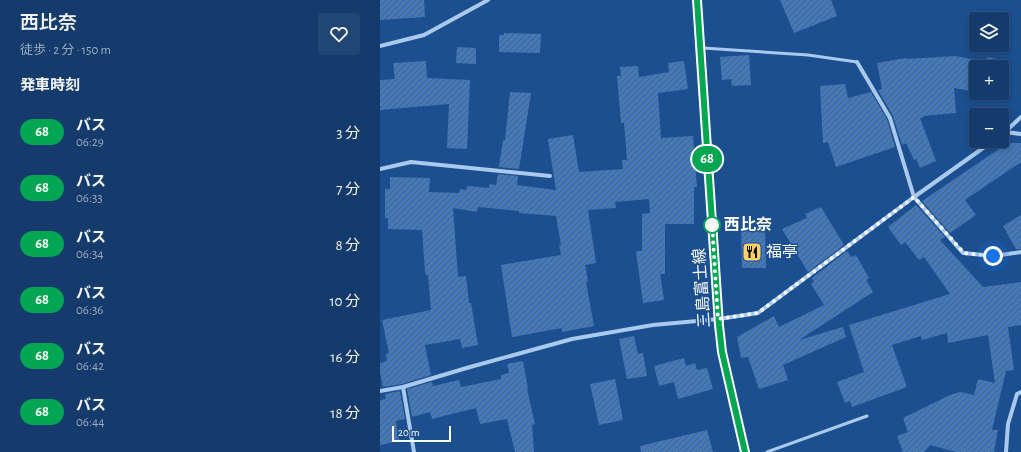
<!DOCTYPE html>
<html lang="ja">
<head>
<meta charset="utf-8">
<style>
  :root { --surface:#143b6b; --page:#214673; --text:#f1f3f6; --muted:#9dadc1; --line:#33557e }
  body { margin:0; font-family:"Alegreya Sans","Noto Sans JP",sans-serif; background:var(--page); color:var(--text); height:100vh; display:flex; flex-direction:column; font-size:15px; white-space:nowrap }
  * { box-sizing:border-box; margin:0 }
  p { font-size:13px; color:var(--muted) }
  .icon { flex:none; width:22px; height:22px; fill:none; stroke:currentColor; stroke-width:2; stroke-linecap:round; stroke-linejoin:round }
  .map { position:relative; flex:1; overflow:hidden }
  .sheet { display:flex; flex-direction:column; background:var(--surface); width:380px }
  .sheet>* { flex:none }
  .badge { padding:0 8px; border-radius:13px; font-size:14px; line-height:26px }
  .buttons { position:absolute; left:589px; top:12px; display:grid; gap:8px }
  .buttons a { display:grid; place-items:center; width:40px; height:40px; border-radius:4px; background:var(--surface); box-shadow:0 2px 6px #0003,0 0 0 1px var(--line); font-size:20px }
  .scale { position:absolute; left:12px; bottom:10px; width:59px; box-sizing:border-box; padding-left:4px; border:2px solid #fff; border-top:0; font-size:11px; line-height:14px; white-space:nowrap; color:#fff; -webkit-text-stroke:3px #1b4f8f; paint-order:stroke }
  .you { position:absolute; width:20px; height:20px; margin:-10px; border:3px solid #fff; border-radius:50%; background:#1a73e8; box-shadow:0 0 0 6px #1a73e833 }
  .map>.badge { position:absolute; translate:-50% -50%; box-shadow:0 0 0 2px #fff }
  h2 { padding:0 20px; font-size:15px; line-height:36px }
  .round { display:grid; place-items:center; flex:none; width:42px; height:42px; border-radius:4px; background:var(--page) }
  .summary { display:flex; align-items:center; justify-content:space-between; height:68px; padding:0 20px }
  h1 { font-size:19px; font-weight:600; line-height:30px }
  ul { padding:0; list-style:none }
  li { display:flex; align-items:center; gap:12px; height:56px; padding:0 20px }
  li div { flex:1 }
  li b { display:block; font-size:15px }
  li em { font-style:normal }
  li .badge { min-width:44px; font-weight:700; text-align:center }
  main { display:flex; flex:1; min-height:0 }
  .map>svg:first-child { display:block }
  .building { fill:url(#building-hatch) }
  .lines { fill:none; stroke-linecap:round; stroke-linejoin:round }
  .lane { stroke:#a9c9ee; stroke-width:3 }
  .street { stroke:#a9c9ee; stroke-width:4 }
  .primary { stroke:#f0f6ff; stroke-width:10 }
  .line-casing { stroke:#fff; stroke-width:9 }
  .line { stroke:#00a651; stroke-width:6 }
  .walk { stroke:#fff; stroke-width:4; stroke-dasharray:0 7.2 }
  .stop-dot { fill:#fff; stroke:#00a651; stroke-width:2 }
  .labels { text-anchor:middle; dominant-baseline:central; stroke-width:3; stroke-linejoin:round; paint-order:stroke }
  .stop-label { font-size:16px; font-weight:bold; fill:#fff; stroke:#1b4f8f; text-anchor:start }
  .poi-label { font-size:16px; fill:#fff; stroke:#1b4f8f; text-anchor:start }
  .street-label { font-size:16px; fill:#fff; stroke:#1b4f8f }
</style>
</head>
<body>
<main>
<section class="sheet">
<div class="summary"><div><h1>西比奈</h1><p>徒歩 · 2 分 · 150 m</p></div><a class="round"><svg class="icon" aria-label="heart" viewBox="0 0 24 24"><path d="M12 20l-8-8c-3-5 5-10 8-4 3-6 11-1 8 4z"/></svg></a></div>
<h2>発車時刻</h2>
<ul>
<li><span class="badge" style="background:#00a651;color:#fff">68</span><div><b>バス</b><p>06:29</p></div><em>3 分</em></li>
<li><span class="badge" style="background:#00a651;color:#fff">68</span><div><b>バス</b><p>06:33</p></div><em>7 分</em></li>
<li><span class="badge" style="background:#00a651;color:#fff">68</span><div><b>バス</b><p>06:34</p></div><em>8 分</em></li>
<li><span class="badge" style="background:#00a651;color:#fff">68</span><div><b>バス</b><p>06:36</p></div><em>10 分</em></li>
<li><span class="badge" style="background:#00a651;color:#fff">68</span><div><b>バス</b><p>06:42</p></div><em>16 分</em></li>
<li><span class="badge" style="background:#00a651;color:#fff">68</span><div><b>バス</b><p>06:44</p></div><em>18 分</em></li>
</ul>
</section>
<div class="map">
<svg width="641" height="452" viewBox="0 0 641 452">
  <defs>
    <pattern id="building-hatch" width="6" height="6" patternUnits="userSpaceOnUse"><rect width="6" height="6" fill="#4478b7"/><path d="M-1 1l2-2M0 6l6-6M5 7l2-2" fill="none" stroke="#486282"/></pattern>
  </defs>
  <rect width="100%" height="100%" fill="#1b4f8f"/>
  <g class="building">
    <path d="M0,0H44L45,17L0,20Z"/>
    <path d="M400,0H451L457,16L414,33Z"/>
    <path d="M124,33L161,34L160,53L119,52V35H124Z"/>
    <path d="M77,47L96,48V64L76,63Z"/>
    <path d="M369,55L371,85L352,86L351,79L342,80L340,57Z"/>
    <path d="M575,56L606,62L607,57L626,61L622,85V67H596V92L574,88L576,113L543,116V118H540L556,161L540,168L536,159L534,160L526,143L522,145L513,116L498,90L502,89L497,63L526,58V59Z"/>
    <path d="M46,61L47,78L90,80L87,149L67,148L69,104L0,110V80L15,79L13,63Z"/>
    <path d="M304,61L308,89L278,93L281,138L313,136L317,187H314V224H285V274H280L284,300L263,303L256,251H262V214L270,213L269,199L235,202L236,208L208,210L216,263L205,265L208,281L206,282L214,326L182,332V328L132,337L121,265L181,255L179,245H181L176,216L139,213V211L98,207L97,212L73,208L78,277L86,276L89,303H91L98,345L82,348L80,339L45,345L51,375L22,384L3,387L0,372V363L7,361L6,354L9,353L2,320L51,310L48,275H46L45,272L42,230L8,229V218H5V189H10V177L50,178L49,192L79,193L80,189L86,190L87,186L109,188V184L116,185L118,174L138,176L137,185L176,190L168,139L193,135L199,172L243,169L242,160H247L244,123H241L237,76H241L240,67L258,66L259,77L289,72L288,63Z"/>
    <path d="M465,84L468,98L491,92L507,119L515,147L456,167L448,142L443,143L440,86Z"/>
    <path d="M130,92L151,93L139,169L119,167L123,140H125Z"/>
    <path d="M622,143H641V162L585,200L596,215L570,233L542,201L622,147Z"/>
    <path d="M536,205L565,237L560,240L603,287L641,282V325L628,327L634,370L626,371L612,430H618L614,452H576L550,445L544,452H523L517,436L528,432L523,418L570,395L580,392L594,395L598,379L615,383L608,335L568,343L567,333L542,340L541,336L512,345L527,387L472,407L470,401L465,403L457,382L484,372L469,325L570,294L544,257L539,260L525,242L521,245L508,227Z"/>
    <path d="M441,207L464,245L428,272L402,229L427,218L425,214Z"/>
    <path d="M641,215V249H636L623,226Z"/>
    <path d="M385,227L386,268H362L361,228Z"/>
    <path d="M467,251L471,257L476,255L489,278L486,280L493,292L419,340L463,327L466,337L403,365L408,380L379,389L368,357L361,358L357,337L394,316L399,327L444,305L431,284L434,282L432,278Z"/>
    <path d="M254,336L258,354L263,353L267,376L247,379L239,339Z"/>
    <path d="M304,358L306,366L315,363L317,370L327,368L333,389L298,399L294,382L279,386L274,366Z"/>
    <path d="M143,361L148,389H147L155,424L152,425L154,452H135L127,419L100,424L96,408L52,419L50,412L32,417L27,389L52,382L53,386L79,380L81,387L121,379V375L129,373L127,364Z"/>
    <path d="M235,379L243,420L219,425L210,384Z"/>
    <path d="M20,391L25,419L16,421L19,441L0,445V400L6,399L5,394Z"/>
    <path d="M327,430L333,452H261L260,446Z"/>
  </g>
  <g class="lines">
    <g class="lane">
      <path d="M323,48L428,55L477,62"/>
      <path d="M387,452L487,416"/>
    </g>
    <g class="street">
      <path d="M0,46L44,35L108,0"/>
      <path d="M477,62L510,118L534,197L583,253L613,256L641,252"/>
      <path d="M625,132L641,134"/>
      <path d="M622,135L641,117"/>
      <path d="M0,169L31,162L170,176"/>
      <path d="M23,387L34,452"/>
      <path d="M0,391L23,387L90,367L192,339L273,325L339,319L378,313L534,197L613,141"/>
      <path d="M626,452L628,424L637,394L641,392"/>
    </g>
    <path class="primary" d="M317,0L339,325L342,352L365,452"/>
  </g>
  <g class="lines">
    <defs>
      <path id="line" d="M317,0L339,325L342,352L365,452"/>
    </defs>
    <use href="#line" class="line-casing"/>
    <use href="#line" class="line"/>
    <path class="walk" d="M332,225V223L338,319L378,313L534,197L584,253L613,256"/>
  </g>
  <defs>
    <symbol id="restaurant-square" viewBox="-11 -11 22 22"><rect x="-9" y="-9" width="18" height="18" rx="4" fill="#ffd166" stroke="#1b4f8f"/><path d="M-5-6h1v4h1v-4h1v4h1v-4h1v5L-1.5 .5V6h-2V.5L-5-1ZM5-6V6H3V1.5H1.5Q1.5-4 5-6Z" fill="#111"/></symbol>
  </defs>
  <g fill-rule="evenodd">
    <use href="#restaurant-square" x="361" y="241" width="22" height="22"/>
  </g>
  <circle class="stop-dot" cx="332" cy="225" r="8"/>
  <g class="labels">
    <g class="stop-label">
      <text x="344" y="225">西比奈</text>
    </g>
    <g class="poi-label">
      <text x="386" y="252">福亭</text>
    </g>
    <g class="street-label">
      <text transform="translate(322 288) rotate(-94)">三島富士線</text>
    </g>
  </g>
</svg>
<div class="buttons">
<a><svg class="icon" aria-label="layers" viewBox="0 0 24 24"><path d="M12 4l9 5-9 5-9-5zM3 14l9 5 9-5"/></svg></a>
<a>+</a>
<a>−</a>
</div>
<div class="scale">20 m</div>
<div class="you" style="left:613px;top:256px"></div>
<b class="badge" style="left:327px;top:159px;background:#00a651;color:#fff">68</b>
</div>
</main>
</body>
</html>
